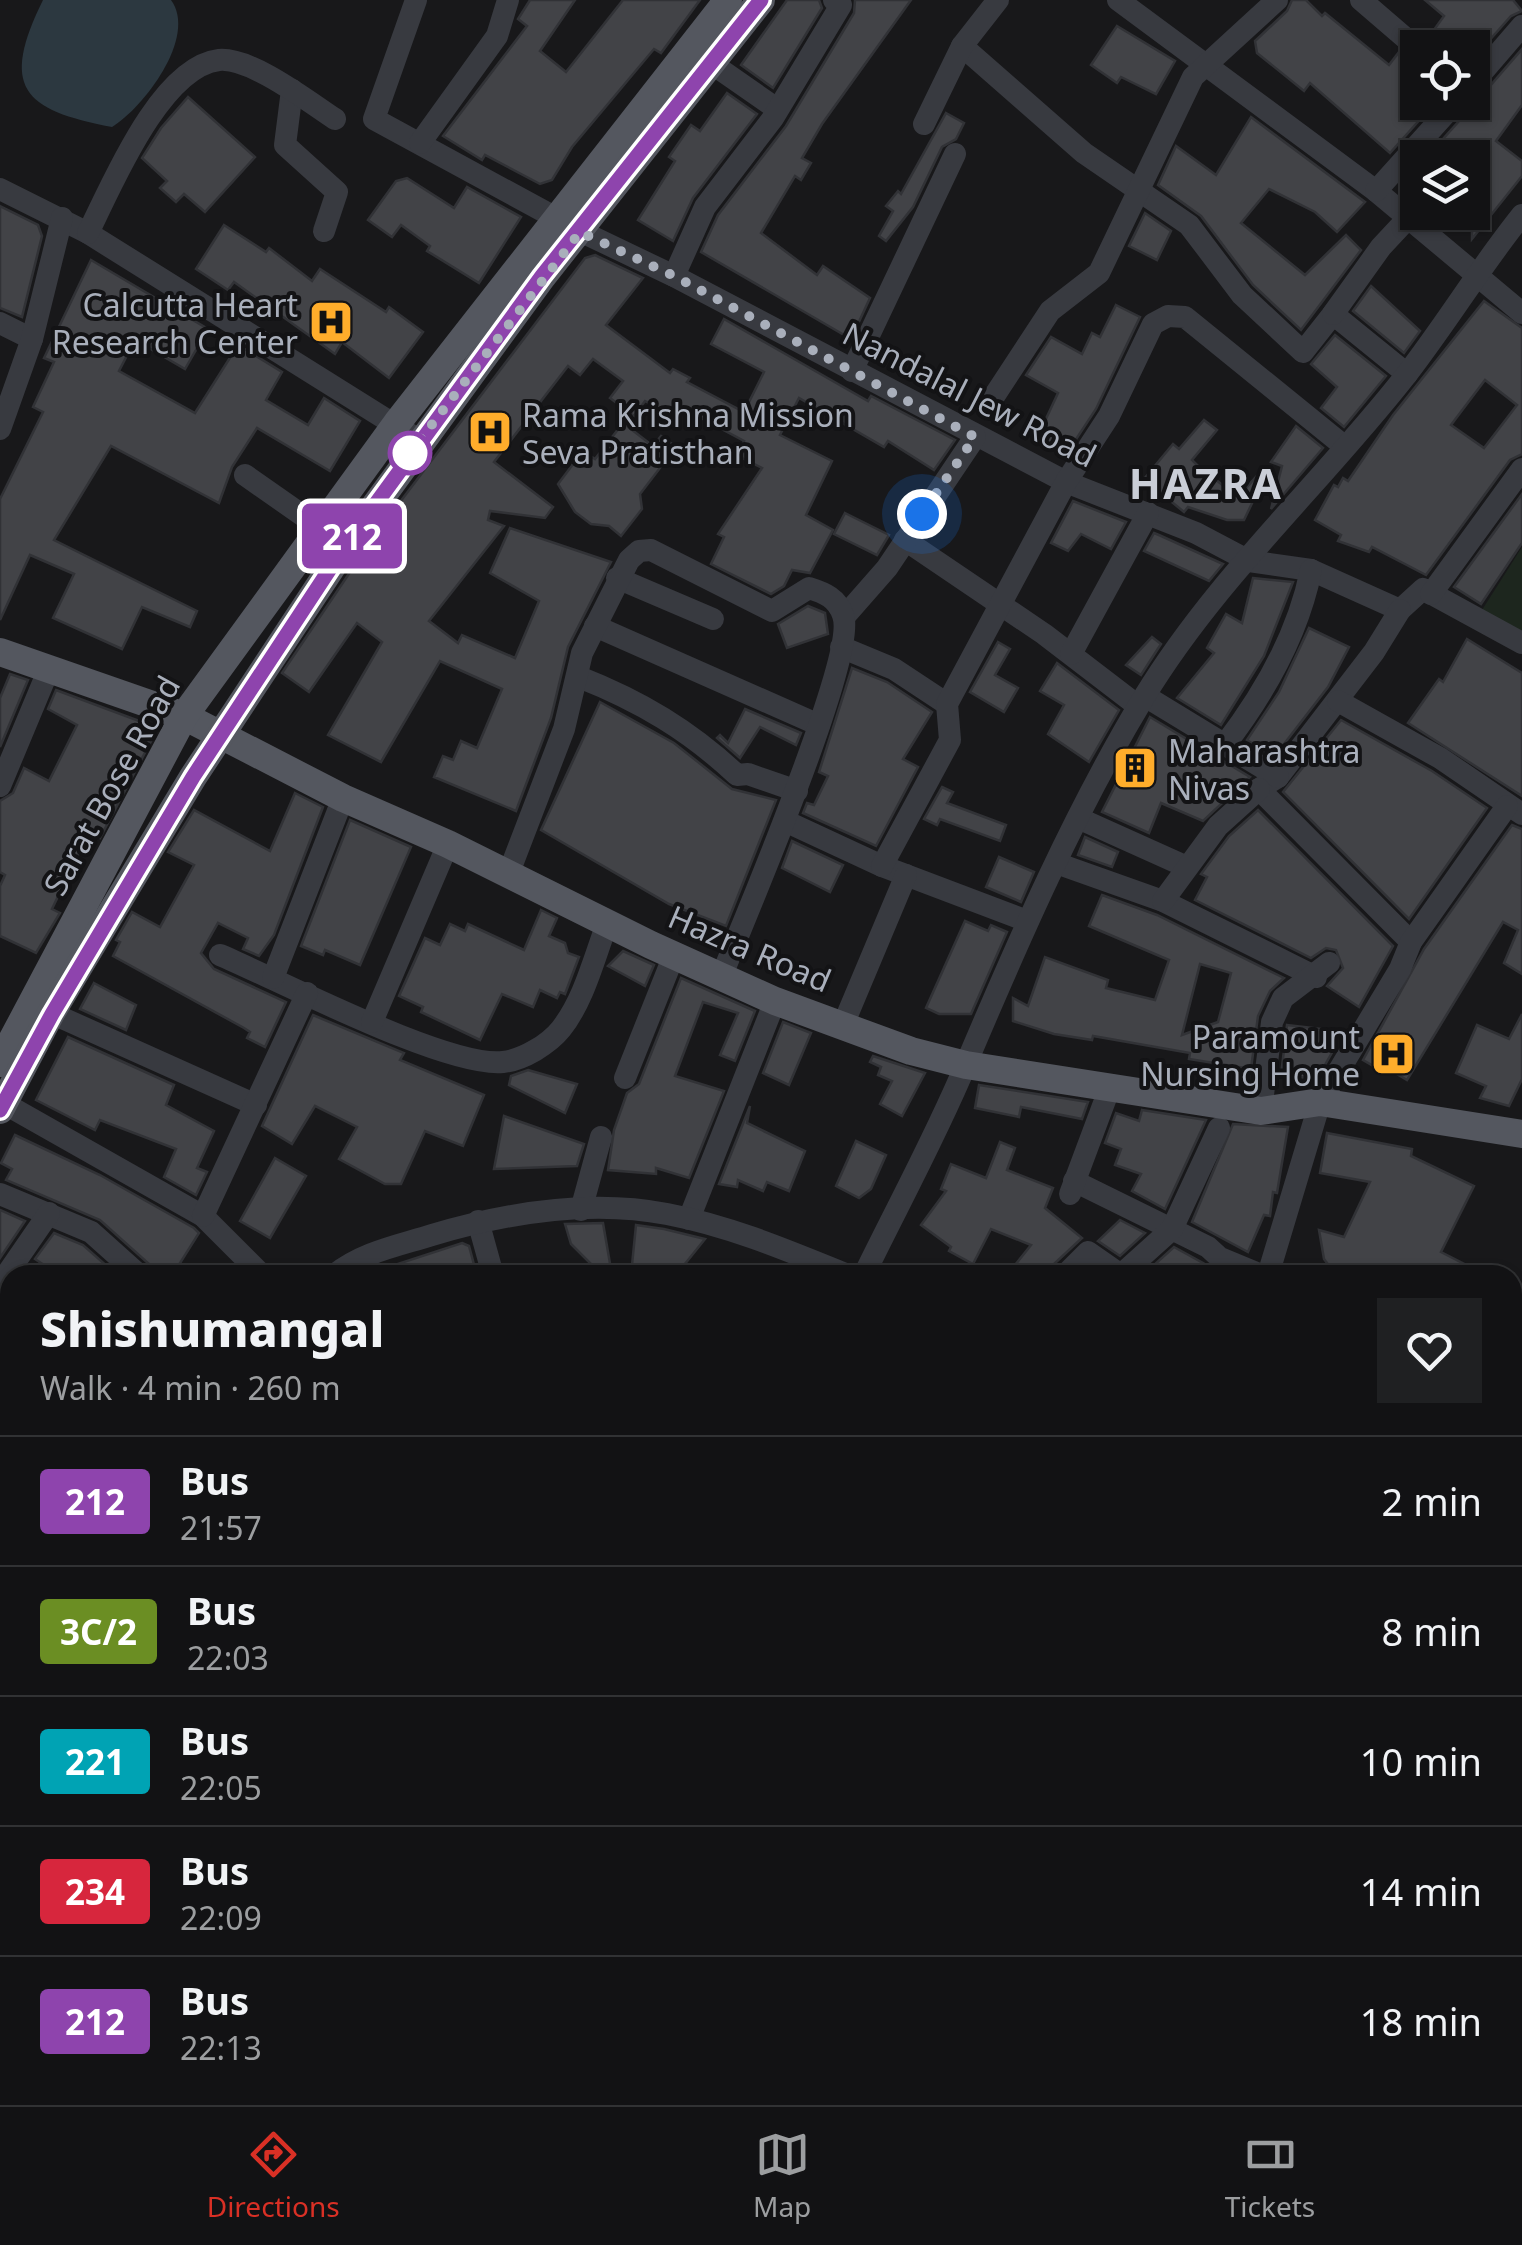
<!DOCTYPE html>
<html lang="en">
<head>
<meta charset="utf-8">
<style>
  :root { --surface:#121214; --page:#1f2022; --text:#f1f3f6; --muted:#9c9ea0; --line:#313234; --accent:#d93025 }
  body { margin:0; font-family:"Noto Sans",sans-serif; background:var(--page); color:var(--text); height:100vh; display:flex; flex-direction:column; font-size:38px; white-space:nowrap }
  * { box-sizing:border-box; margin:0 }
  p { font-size:32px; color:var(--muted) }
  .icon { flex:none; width:55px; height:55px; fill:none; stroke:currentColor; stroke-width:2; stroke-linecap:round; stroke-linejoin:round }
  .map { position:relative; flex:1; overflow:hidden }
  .sheet { position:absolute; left:0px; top:1265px; width:1522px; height:840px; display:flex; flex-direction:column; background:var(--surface); border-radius:30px 30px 0 0; box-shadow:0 2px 8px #0004,0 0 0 2px var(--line) }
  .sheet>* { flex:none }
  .badge { padding:0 20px; border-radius:8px; font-size:35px; line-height:65px }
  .tools { position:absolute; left:1400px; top:30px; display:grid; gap:20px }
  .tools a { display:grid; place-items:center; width:90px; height:90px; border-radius:0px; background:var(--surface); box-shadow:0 2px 8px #0004,0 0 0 2px var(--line); font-size:50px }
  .you { position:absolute; width:50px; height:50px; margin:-25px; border:8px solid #fff; border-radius:50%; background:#1a73e8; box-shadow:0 0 0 15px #1a73e833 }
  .map>.badge { position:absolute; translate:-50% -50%; box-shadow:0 0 0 5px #fff }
  .round { display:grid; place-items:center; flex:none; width:105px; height:105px; border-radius:0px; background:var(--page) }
  .head { display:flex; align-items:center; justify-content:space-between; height:170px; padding:0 40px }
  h1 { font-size:48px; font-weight:800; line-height:75px }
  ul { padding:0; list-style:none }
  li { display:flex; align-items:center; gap:30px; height:130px; padding:0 40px; border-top:2px solid var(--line) }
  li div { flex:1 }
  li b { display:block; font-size:38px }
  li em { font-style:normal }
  li .badge { min-width:110px; font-weight:700; text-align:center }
  .dock { display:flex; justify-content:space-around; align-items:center; height:140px; border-top:2px solid var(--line); background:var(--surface); font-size:28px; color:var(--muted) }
  .dock a { display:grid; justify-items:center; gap:5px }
  .dock .current { color:var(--accent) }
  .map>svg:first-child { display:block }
  .green { fill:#1d261e }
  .water { fill:#2c3840 }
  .building { fill:#424347; stroke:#313236; stroke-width:2.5; fill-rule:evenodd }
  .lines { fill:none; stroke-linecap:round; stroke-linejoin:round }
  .minor { stroke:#383a40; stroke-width:22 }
  .major { stroke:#54575f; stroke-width:28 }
  .line-casing { stroke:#fff; stroke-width:22 }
  .line { stroke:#8e44ad; stroke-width:15 }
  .walk { stroke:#a9afbb; stroke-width:10; stroke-dasharray:0 18 }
  .stop-dot { fill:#fff; stroke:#8e44ad; stroke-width:5 }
  .labels { text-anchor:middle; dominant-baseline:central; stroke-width:8; stroke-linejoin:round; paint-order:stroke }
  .poi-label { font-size:32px; fill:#a9afbb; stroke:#131315; text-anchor:end }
  .street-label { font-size:32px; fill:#a9afbb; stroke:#131315 }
  .district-label { font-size:42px; font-weight:bold; letter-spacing:2.5px; fill:#caced7; stroke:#131315 }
</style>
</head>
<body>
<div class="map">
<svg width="1522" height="2105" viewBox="0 0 1522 2105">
  <rect width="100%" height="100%" fill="#18181a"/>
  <path class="green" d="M1522,547V635L1482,610Z"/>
  <path class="water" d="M43,0H171C198,37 143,108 112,127C22,110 0,87 43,0Z"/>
  <g class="building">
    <path d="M530,0H575L540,51L566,72L623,0H700L661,53L654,49L572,147L552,180L540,184L485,155L482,160L443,136L527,26L518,19Z"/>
    <path d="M787,0H819L822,8L773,88L741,65Z"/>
    <path d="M855,0H911L822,124L802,158L811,163L801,180L795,176L761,233L817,275L823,266L870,298L851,339L701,252L718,215L786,126L854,13Z"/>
    <path d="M1292,0H1306L1322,16L1325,13L1389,65L1399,52L1418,64V109L1424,115L1390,153L1310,83L1304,91L1257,53L1255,41L1287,11Z"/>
    <path d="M1425,0H1513L1522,11L1511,16L1472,60V48H1433L1428,38L1444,16Z"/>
    <path d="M1117,26L1175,61L1156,94L1121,77L1117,83L1091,65Z"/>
    <path d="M1522,49V105L1496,141L1522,161V176L1472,239V227L1454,212H1472V158H1426L1467,112L1472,99L1483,94Z"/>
    <path d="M727,93L757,114L693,198L673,241L638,220L675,161L669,157L691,125L700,131Z"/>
    <path d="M188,97L255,157L205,212L184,194L176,202L160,188L167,181L142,158L161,128Z"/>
    <path d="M946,113L964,123L956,139L942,147L913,207L886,241L879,236L893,211L886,206L898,191L901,194Z"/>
    <path d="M1251,117L1365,202L1337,232L1315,212L1269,189L1241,223L1305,275L1346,235L1361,250L1301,330L1253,285L1201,216L1158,185L1176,146L1216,175Z"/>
    <path d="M407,178L454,208L467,187L521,217L479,283L427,251L430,246L401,225L392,237L368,220L396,181Z"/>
    <path d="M0,206L38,225L42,236L22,317L0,308Z"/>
    <path d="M1145,213L1171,231L1157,260L1129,246Z"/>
    <path d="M224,225L266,252L269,248L312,281L320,269L386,312L389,307L423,332L389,378L342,342L335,354L234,282L228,290L196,269Z"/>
    <path d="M595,255L643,278L606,325L670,373L673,369L690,378L687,382L744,412L764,372L711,344L724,319L868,401L871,396L955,440L934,470L888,441L884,447L799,398L780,435L832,461L806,515L833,530L810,573L792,570L784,586L771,594L711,564L724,537L718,534L762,468L736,455L744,441L682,408L676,418L645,401L634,416L610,398L623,381L593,359L580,375L568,366L494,462L553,507L545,518L490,511L488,520L504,526L429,621L458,643L462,635L515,658L539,601L490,573L510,528L611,562L568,647L551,718L516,811L434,777L443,756L453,760L461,741L477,748L502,689L440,661L381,762L328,735L382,642L357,623L309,692L282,673L375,535L585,258Z"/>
    <path d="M91,260L208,329L185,369L135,340L119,371L195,413L238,345L282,372L266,400L308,425L324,398L360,421L330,471L257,428L232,467L219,503L111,446L54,540L197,611L190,627L142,607L122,649L53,618L74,574L30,555L0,620V499L43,412L33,407L54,362L44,358Z"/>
    <path d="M1371,286L1420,331L1404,353L1353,311Z"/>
    <path d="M1484,301L1522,328V454L1510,460L1426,575L1372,547L1369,552L1338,541L1341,535L1315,520L1334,485L1338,487L1343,478L1348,481L1393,415ZM1485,380L1517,405L1484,448L1451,425Z"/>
    <path d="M1116,305L1140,317L1096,409L1069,450L1037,438L1058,393L1026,375L1051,337L1082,354L1092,333L1100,337Z"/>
    <path d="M1335,335L1386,376L1344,427L1321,408L1337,387L1311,364Z"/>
    <path d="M1204,420L1217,430L1192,460L1198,466L1238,497L1263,469L1267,472L1244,520H1227L1188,507L1184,512L1144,479L1173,444L1179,449Z"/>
    <path d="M623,423L653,446L661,436L676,447L640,494L642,509L621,536L609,526L591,524L575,512L558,484L583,451L595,459Z"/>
    <path d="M1296,426L1323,448L1271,509L1282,466L1271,462Z"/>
    <path d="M1522,494V543L1481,604L1454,587Z"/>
    <path d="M1073,501L1126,522L1111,549L1081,534L1068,551L1051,543Z"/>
    <path d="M845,513L889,535L877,555L834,534Z"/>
    <path d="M1154,533L1159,535L1223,564L1209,581L1144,551Z"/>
    <path d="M1253,578L1293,582L1264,656L1221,725L1177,698L1214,653L1207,648L1226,614L1242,623Z"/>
    <path d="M808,606L825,613L828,634L787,648L778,624Z"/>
    <path d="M1309,628L1349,647L1328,687L1274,757L1247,740L1279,692Z"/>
    <path d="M1152,637L1161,644L1141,675L1126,665Z"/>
    <path d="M1467,639L1522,673V796L1408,723L1439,679L1443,682Z"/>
    <path d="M998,642L1010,649L995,675L1018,688L1004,712L970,692Z"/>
    <path d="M1057,663L1119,710L1089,762L1048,734L1064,705L1040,691Z"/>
    <path d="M852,668L887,682L932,712L903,759L918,767L876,846L803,813L807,803L814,805L828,776L819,772Z"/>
    <path d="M10,674L28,680L0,747V698Z"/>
    <path d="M56,690L158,728L100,838L89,832L52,909L60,913L36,953L0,936V886L5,875L0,872V801L13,793L24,768L49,781L77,725L48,709Z"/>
    <path d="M600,702L674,743L732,789L776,800L726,926L669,904L541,830Z"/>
    <path d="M745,709L801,733L796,745L760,727L740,758L717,738L720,735L728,743Z"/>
    <path d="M1150,717L1250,777L1203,821L1161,803L1149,833L1102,812Z"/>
    <path d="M1341,720L1432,771L1487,808L1409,919L1283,792Z"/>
    <path d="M942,787L953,792L947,803L1006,825L1000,841L940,819L937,825L924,819Z"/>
    <path d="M295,793L323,807L274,935L259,956L243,949L248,938L218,923L201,953L214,969L286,1002L265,1047L247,1038L250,1032L244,1028L113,956L120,942L116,940L132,912L160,927L194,865L168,852L194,810L270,851Z"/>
    <path d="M1258,810L1393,946L1359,1007L1327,986L1343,968L1336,950L1326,948L1311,958L1195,900L1207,877L1201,874L1229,836Z"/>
    <path d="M350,820L411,847L360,965L325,950L323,955L301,946Z"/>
    <path d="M1512,825L1522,829V974L1504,963L1518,930L1503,922L1407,1080L1380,1064L1377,1068L1363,1060L1424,949Z"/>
    <path d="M1085,837L1118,852L1112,867L1078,855Z"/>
    <path d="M792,841L843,865L830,892L782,868Z"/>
    <path d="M999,857L1034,872L1021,902L986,887Z"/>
    <path d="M1102,895L1157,915L1284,978L1270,991L1258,1016L1251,1069L1189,1059L1190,1053L1093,1036L1092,1040L1054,1034L1013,1021V998L1028,1006L1045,957L1108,980L1106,988L1155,1000L1169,960L1089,926ZM1200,964L1231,973L1218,1022L1182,1035Z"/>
    <path d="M541,910L557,918L549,936L565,943L568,953L579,957L565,994L560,992L557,998L540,990L533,1007L502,994L480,1040L421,1012L423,1007L399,996L425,938L440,945L450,924L465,931L468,924L524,950Z"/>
    <path d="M965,921L988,931L991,925L1007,932L971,1014H939L926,1008Z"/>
    <path d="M623,951L654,965L645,986L608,966Z"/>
    <path d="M681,978L755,1011L735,1061L720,1055L738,1013L703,1002L675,1076L724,1091L689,1178L656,1168V1174L608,1170L614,1130L627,1093L639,1084Z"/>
    <path d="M94,983L136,1005L126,1030L80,1009Z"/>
    <path d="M1522,1014V1079L1509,1106L1480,1098L1486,1086L1456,1073L1477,1025L1509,1039Z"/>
    <path d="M313,1015L404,1053L400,1060L484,1095L463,1146L425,1131L401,1184H385L339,1159L357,1127L315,1106L292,1144L262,1126Z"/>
    <path d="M783,1022L811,1033L789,1085L763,1073Z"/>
    <path d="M1287,1025L1329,1030L1334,1049L1317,1079L1281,1075Z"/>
    <path d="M68,1037L174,1085L166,1105L214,1131L197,1168L207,1172L196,1195L164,1177L176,1149L100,1120L95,1130L36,1100Z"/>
    <path d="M873,1056L925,1073L902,1116L880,1104L892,1081L878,1075L881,1067L870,1062Z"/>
    <path d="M528,1070L577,1084L565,1113L509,1085L511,1076Z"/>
    <path d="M979,1085L1088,1102L1082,1119L1021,1107L1019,1117L975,1108Z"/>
    <path d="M750,1106L747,1123L805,1151L789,1191L767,1182L763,1191L738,1180L737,1187L719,1184Z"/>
    <path d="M1142,1110L1206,1120L1165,1209L1132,1191L1141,1174L1115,1165L1121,1149L1105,1143L1116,1113L1139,1121Z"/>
    <path d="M504,1116L584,1144L577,1166L494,1169Z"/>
    <path d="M1233,1124L1288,1127L1277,1193L1273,1192L1270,1216L1264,1215L1248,1252L1192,1222Z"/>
    <path d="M1327,1133L1412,1149L1411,1156L1474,1186L1441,1252L1486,1275H1336L1324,1259L1319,1230L1344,1237L1370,1182L1320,1173Z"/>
    <path d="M15,1135L100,1175L194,1228L199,1233L180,1263L200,1275H154L149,1264L100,1220L6,1180L12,1169L1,1163Z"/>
    <path d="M856,1141L886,1155L871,1189L859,1198L836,1186Z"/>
    <path d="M1000,1142L1015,1148L1007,1170L1053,1188L1045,1208L1082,1238L1054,1264L1050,1275H1007L1031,1245L991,1229L973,1264L949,1251L951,1247L921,1225L946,1191L941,1189L951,1164L986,1178Z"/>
    <path d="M275,1158L306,1176L270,1238L240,1221Z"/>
    <path d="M0,1210L25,1221L0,1258Z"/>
    <path d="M1120,1220L1145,1233L1120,1256L1098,1241Z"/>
    <path d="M603,1223L612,1275H602L571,1244L565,1224Z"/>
    <path d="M636,1225L664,1229L705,1239L676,1275H631Z"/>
    <path d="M54,1233L83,1245L117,1275H59L35,1259Z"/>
    <path d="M462,1243L469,1246L476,1272L468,1275H457L455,1269L440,1275H364Z"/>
    <path d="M1174,1247L1203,1263L1190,1275H1143Z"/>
  </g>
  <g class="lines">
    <g class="minor">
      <path d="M416,0L374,119L580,231L674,276L1066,482L1196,533L1249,561L1311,570L1400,610L1423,589L1522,643"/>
      <path d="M1118,0L1376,191L1522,313"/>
      <path d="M1361,0L1418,49"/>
      <path d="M962,46L1084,153L1189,225L1242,295L1303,352L1333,314L1407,374"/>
      <path d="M711,63L777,109"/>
      <path d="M1472,84L1522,26"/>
      <path d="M292,90L285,145L337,192L324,231"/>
      <path d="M924,124L962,46L998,0"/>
      <path d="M420,143L497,36L508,0"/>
      <path d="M0,189L88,233L419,440"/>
      <path d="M1376,191L1456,102"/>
      <path d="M88,233C111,187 160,67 219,60C251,57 309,102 335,119"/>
      <path d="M674,276L705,207L773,118L841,5L834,0"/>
      <path d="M1333,314L1381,247L1409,217"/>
      <path d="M0,323L32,339"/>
      <path d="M852,371L955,154"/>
      <path d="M987,407L1050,311L1099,273L1193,77L1277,0"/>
      <path d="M0,429L32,339L62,218"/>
      <path d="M245,475L332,536"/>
      <path d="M905,540L1044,634L1138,706"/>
      <path d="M617,578L713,619"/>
      <path d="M1431,594L1522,469"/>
      <path d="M1400,610L1374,652L1278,777L1259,789L1411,942"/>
      <path d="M844,617L887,568L975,437"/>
      <path d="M595,626L819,725"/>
      <path d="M841,647L894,669L947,704"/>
      <path d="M1071,654L1148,513"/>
      <path d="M579,677C640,701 689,730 737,775L748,774L797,791"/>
      <path d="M1145,696L1278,777"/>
      <path d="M1338,701L1440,758L1522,814"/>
      <path d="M1224,746C1264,694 1298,635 1311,570"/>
      <path d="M0,786L48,671"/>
      <path d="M1078,818L1187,867"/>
      <path d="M785,821L882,866L1027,921"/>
      <path d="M1056,863L1163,901L1316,977"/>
      <path d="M882,866L950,740L947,704L1066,482L1109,416L1153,324L1168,316L1185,317L1344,446"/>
      <path d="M508,875L564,729L582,653L629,560L639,551L651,550L772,611L809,588C825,593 837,598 843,615C858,655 743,922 722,975"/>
      <path d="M1163,901L1218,826L1259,789"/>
      <path d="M220,955C279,980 447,1068 503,1062C523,1060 549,1044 561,1029C584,1000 594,958 607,924"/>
      <path d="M273,978L343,798"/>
      <path d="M51,1013L256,1105"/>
      <path d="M372,1022L448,844"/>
      <path d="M843,1025L906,875"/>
      <path d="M625,1078L674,955"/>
      <path d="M0,1101L203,1216L262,1275"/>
      <path d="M1261,1111L1272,1022L1283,998L1329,963"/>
      <path d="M1074,1181L1208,1247L1220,1258L1261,1275"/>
      <path d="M0,1194L91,1232L139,1275"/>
      <path d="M1070,1194L1110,1087"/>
      <path d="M581,1210L601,1137"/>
      <path d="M203,1216L307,993"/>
      <path d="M689,1219L775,1001"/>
      <path d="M478,1221L493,1275"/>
      <path d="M334,1275C363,1252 397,1246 432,1235C506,1213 590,1199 667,1214C730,1226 789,1251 848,1275"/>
      <path d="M864,1275C898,1205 936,1136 966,1064C1019,939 1074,813 1144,697C1216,578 1322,483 1407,374C1447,322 1481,266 1522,215"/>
      <path d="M1065,1275L1088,1252L1121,1275"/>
      <path d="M1121,1275L1172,1229L1219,1128"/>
      <path d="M1268,1275L1320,1102L1400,969L1411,942L1507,806"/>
      <path d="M0,1284L49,1213"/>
      <path d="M1512,1404L1522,1408"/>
      <path d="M0,1491L10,1492"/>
      <path d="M0,1605L10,1615"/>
      <path d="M1512,1718L1522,1697"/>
      <path d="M0,1784L10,1763"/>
      <path d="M1512,1917L1522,1923"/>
      <path d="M0,2065L10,2071"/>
      <path d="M36,2095L44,2105"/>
      <path d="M207,2095L220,2105"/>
      <path d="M670,2095L687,2105"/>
      <path d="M754,2095L755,2105"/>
      <path d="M1401,2095L1420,2105"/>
      <path d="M8,2105L12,2095"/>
      <path d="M155,2105L162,2095"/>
      <path d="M365,2105L380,2095"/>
      <path d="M611,2105L617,2095"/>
      <path d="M801,2105L808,2095"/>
      <path d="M1097,2105L1103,2095"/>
      <path d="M1219,2105L1224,2095"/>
      <path d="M1313,2105L1318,2095"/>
      <path d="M1337,2105L1342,2095"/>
      <path d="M1485,2105L1507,2095"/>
    </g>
    <g class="major">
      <path d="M0,652L184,716L343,798L448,844L651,945L775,1001L911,1051L966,1065L1261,1111L1320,1102L1522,1134"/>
      <path d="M0,1063L184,716L397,423L728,0"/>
      <path d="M0,1110L51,1013L193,777L345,547L542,277L761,0"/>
    </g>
  </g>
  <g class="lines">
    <defs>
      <path id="line" d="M0,1110L52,1014L193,777L345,546L542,276L761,0"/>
    </defs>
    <use href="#line" class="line-casing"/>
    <use href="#line" class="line"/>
    <path class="walk" d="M410,453L580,232L674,276L975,437L922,514"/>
  </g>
  <defs>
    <symbol id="hospital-square" viewBox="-11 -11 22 22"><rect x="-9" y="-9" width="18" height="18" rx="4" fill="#ffad2b" stroke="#131315"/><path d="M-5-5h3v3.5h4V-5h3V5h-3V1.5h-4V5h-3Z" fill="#111"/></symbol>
    <symbol id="building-square" viewBox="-11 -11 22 22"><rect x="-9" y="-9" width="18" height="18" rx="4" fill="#ffad2b" stroke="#131315"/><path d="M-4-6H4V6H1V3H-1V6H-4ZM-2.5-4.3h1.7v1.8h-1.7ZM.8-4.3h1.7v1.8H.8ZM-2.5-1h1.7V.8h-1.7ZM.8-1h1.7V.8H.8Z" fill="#111"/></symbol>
  </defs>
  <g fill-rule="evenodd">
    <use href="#hospital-square" x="306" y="297" width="50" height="50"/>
    <use href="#hospital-square" x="465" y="407" width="50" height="50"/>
    <use href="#building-square" x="1110" y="743" width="50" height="50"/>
    <use href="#hospital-square" x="1368" y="1029" width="50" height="50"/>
  </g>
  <circle class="stop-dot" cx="410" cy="453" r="20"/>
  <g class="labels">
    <g class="poi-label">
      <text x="298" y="304">Calcutta Heart<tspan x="298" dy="37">Research Center</tspan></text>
      <text x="522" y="414" text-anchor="start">Rama Krishna Mission<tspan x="522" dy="37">Seva Pratisthan</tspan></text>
      <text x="1168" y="750" text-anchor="start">Maharashtra<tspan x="1168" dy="37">Nivas</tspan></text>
      <text x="1360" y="1036">Paramount<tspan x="1360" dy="37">Nursing Home</tspan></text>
    </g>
    <g class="street-label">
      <text transform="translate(970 394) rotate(27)">Nandalal Jew Road</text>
      <text transform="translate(111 785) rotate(-61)">Sarat Bose Road</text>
      <text transform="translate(750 948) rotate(23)">Hazra Road</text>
    </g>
    <g class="district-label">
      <text x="1206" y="482">HAZRA</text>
    </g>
  </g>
</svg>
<div class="tools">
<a><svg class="icon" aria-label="locate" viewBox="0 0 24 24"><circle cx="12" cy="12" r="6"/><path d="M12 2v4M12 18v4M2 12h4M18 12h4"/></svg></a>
<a><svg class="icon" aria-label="layers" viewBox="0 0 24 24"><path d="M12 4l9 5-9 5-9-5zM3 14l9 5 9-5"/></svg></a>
</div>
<div class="you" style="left:922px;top:514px"></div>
<b class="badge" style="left:352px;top:536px;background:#8e44ad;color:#fff">212</b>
<section class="sheet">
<div class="head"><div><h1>Shishumangal</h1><p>Walk · 4 min · 260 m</p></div><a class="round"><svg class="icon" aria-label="heart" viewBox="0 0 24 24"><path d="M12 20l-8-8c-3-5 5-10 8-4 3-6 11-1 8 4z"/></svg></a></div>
<ul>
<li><span class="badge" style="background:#8e44ad;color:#fff">212</span><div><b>Bus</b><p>21:57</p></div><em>2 min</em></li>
<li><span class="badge" style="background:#6b8e23;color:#fff">3C/2</span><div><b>Bus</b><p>22:03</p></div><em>8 min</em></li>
<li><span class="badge" style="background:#00a3b4;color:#fff">221</span><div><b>Bus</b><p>22:05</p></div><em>10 min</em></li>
<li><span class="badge" style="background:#d7263d;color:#fff">234</span><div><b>Bus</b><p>22:09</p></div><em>14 min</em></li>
<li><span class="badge" style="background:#8e44ad;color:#fff">212</span><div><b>Bus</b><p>22:13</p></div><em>18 min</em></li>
</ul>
</section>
</div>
<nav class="dock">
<a class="current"><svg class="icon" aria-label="directions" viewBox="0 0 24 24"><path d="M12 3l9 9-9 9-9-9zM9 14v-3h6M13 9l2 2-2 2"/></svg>Directions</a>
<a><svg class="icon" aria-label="map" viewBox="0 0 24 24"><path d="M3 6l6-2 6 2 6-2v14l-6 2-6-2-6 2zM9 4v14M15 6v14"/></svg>Map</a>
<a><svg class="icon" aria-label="tickets" viewBox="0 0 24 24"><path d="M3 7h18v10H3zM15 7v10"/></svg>Tickets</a>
</nav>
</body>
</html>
